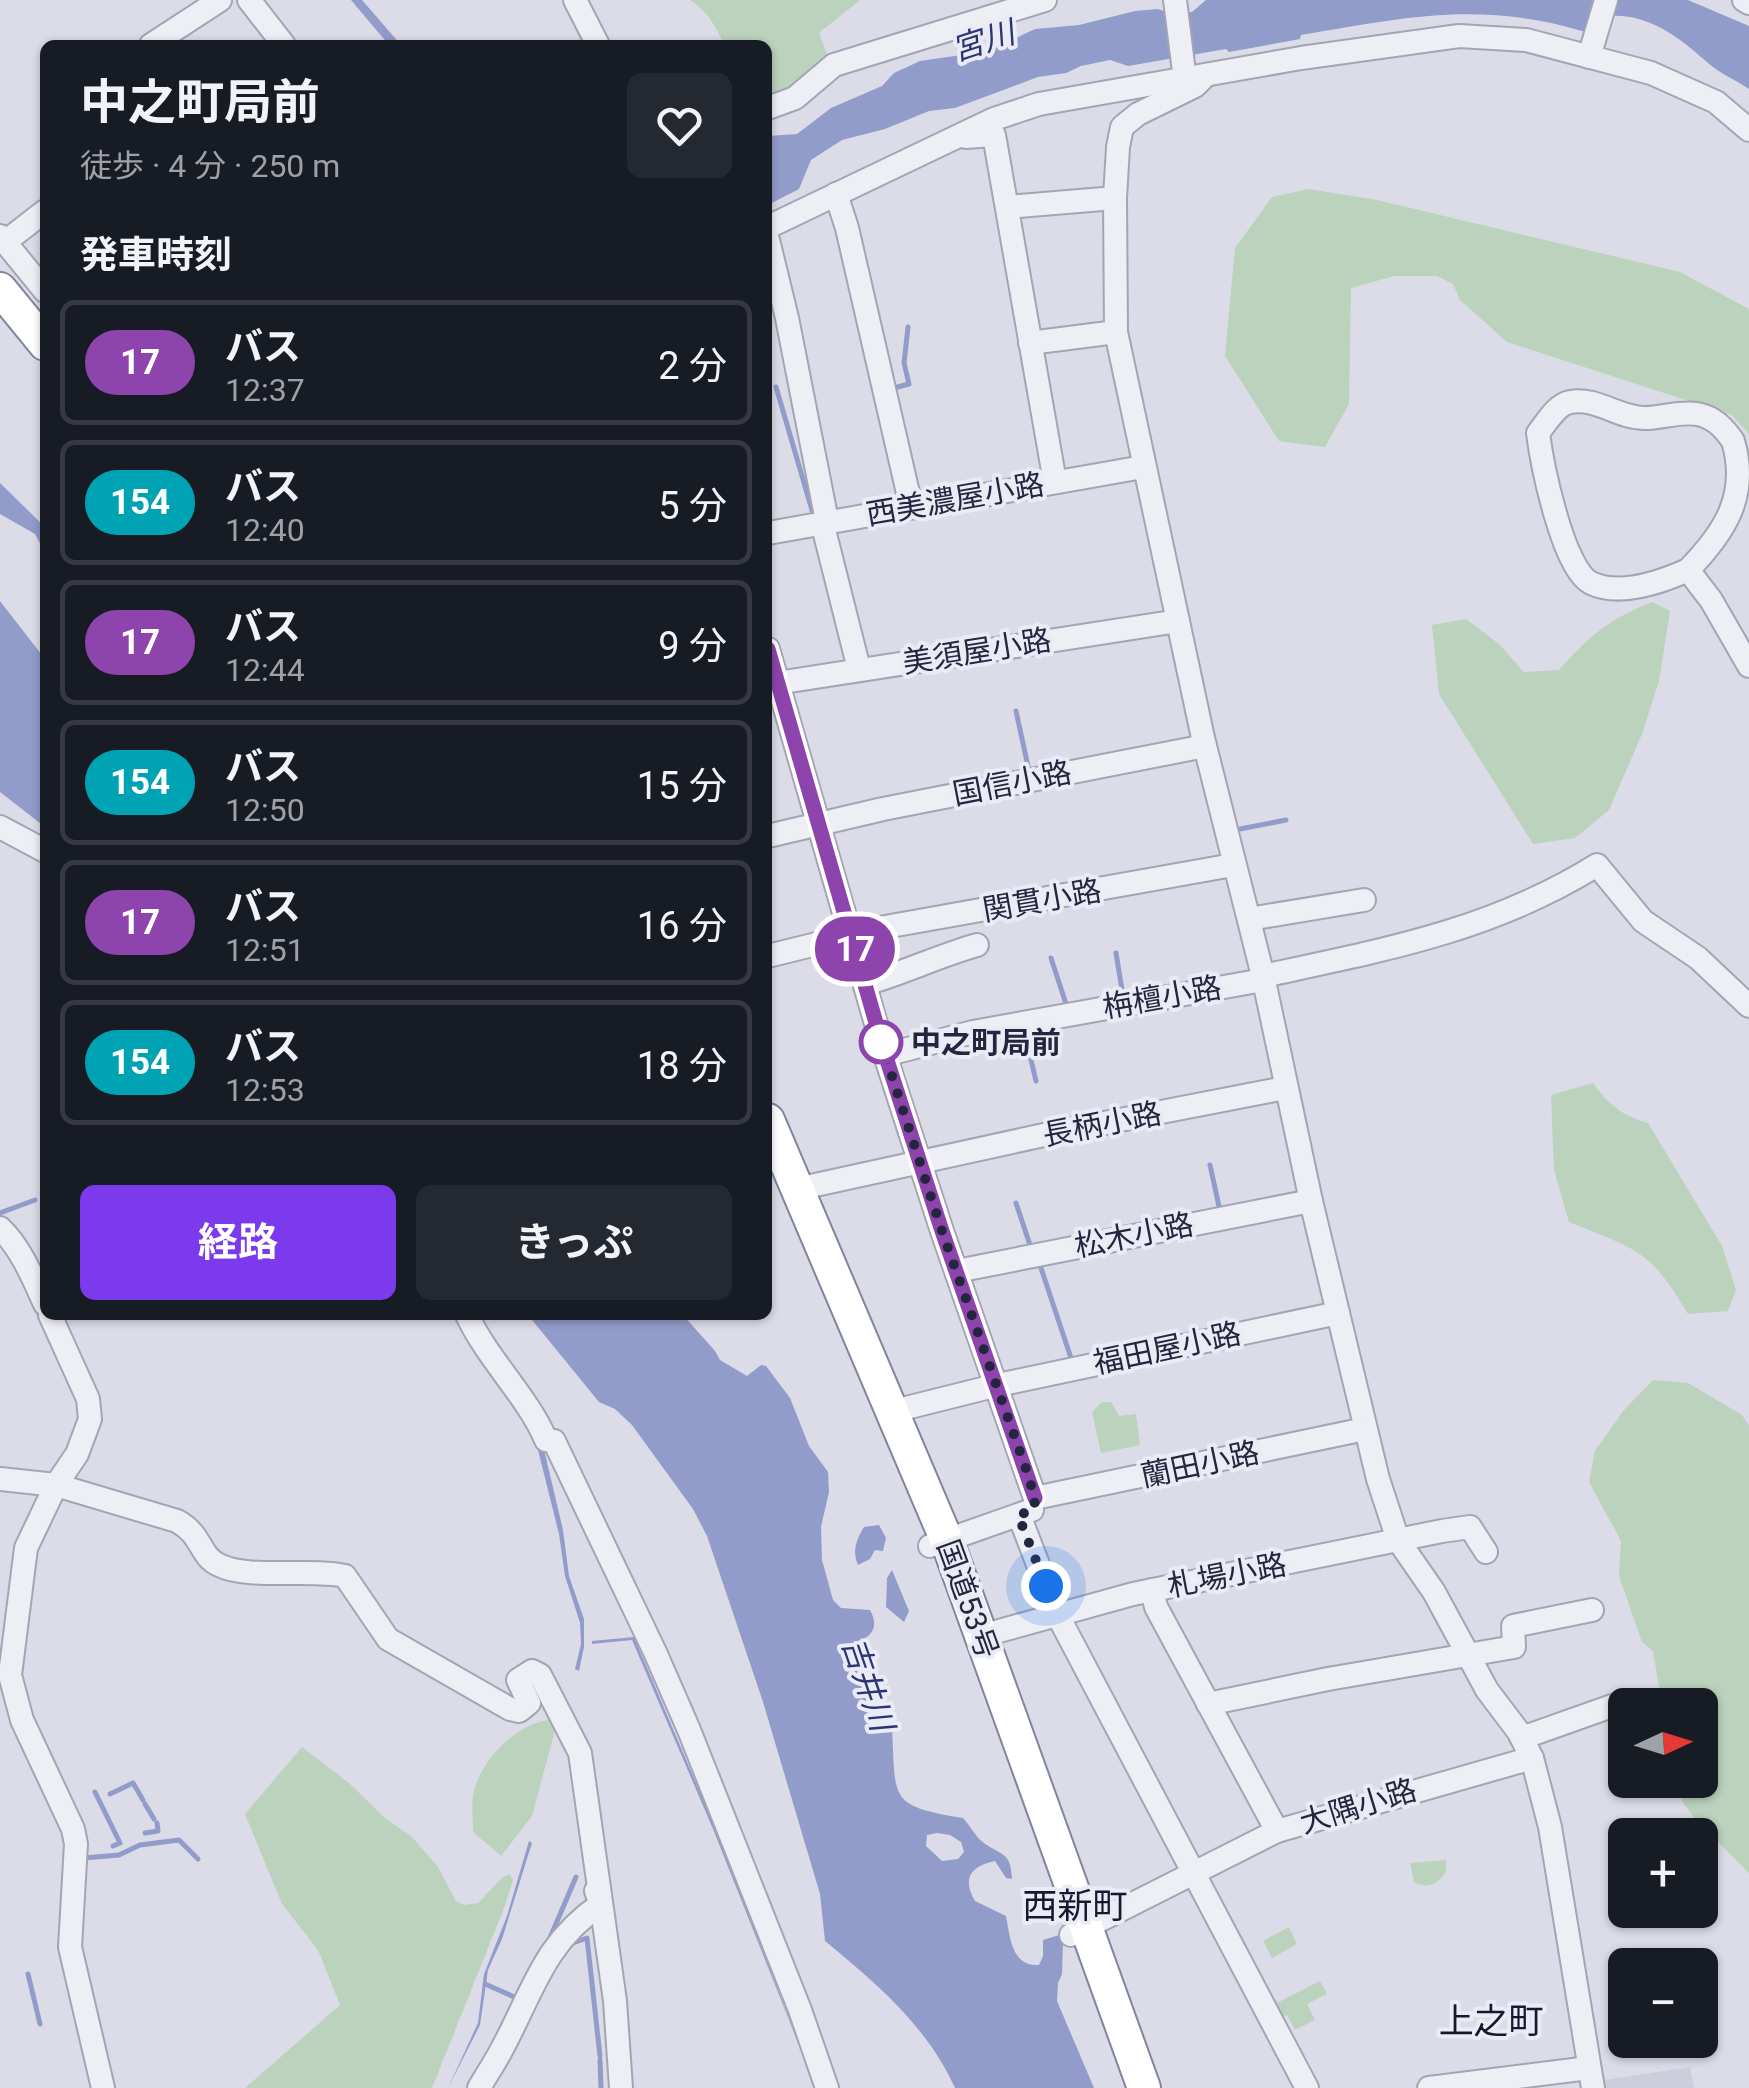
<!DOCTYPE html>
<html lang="ja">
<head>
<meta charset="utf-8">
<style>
  :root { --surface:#171b24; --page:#242831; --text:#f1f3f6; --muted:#9ea1a6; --line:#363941; --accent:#7c3aed }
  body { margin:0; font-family:Roboto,"Noto Sans JP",sans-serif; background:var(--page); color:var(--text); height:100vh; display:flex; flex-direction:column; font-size:38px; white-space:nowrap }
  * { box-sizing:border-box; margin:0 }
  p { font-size:32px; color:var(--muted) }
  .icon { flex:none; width:55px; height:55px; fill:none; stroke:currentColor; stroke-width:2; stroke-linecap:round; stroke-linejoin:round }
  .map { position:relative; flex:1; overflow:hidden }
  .side { position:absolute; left:40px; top:40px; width:732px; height:1280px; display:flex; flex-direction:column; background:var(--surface); border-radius:15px; box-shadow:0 2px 8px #0004 }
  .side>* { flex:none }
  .badge { padding:0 20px; border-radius:32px; font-size:35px; line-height:65px }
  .needle { width:65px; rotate:86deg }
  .controls { position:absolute; left:1608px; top:1688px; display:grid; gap:20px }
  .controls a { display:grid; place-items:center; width:110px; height:110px; border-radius:15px; background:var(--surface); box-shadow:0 2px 8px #0004; font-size:50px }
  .you { position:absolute; width:50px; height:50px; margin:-25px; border:8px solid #fff; border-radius:50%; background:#1a73e8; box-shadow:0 0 0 15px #1a73e833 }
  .map>.badge { position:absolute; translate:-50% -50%; box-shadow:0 0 0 5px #fff }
  h2 { padding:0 40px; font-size:38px; line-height:90px }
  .round { display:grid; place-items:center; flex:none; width:105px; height:105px; border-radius:15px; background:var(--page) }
  .overview { display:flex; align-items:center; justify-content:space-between; height:170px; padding:0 40px }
  h1 { font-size:48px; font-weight:700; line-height:75px }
  .primary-button { display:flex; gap:20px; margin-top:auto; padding:20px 40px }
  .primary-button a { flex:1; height:115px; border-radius:15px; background:var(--accent); color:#fff; font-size:40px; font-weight:700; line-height:115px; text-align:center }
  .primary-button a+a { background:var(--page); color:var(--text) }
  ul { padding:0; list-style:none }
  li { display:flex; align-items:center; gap:30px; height:125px; margin:0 20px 15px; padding:0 20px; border:5px solid var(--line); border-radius:15px }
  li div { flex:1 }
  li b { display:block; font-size:38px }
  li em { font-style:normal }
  li .badge { min-width:110px; font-weight:700; text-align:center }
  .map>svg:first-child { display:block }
  .built { fill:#cdcedc }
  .green { fill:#bbd2bd }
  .water { fill:#929ccb; fill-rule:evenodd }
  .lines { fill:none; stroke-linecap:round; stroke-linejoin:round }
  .stream { stroke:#929ccb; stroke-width:5 }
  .minor-casing { stroke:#a4a5b4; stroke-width:26 }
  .highway-casing { stroke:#81849f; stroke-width:36 }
  .minor { stroke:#eeeef5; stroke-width:22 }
  .highway { stroke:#fff; stroke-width:32 }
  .line-casing { stroke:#fff; stroke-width:22 }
  .line { stroke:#8e44ad; stroke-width:15 }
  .walk { stroke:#24253e; stroke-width:10; stroke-dasharray:0 18 }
  .stop-dot { fill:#fff; stroke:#8e44ad; stroke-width:5 }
  .labels { text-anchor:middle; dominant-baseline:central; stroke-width:8; stroke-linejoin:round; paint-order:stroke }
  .street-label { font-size:30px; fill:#24253e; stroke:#eaebf5 }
  .stop-label { font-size:30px; font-weight:bold; fill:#24253e; stroke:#eaebf5; text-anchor:start }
  .water-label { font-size:32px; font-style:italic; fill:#2b3575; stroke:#eaebf5 }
  .quarter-label { font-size:35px; fill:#17172e; stroke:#eaebf5 }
</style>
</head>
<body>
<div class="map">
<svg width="1749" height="2088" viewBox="0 0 1749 2088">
  <rect width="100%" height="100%" fill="#dbdce7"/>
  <path class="built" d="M1690,2067L1694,2088H1599L1598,2081Z"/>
  <g class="green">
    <path d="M690,0H860L819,33L829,59L791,92L768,102V45H724C716,27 708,11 690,0Z"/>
    <path d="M1309,189L1377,200L1680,272L1749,309V434L1732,415L1507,342L1460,300L1453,284L1437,276H1394L1351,288L1349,404L1325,447L1279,441L1225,356L1235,248L1272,197Z"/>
    <path d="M1652,602L1670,611L1659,681L1642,734L1609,810L1575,838L1533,844L1439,694L1432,625L1466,619L1499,644L1524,672L1559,670C1589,636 1609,619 1652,602Z"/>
    <path d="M1593,1083C1609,1105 1621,1115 1648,1123L1722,1246L1736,1290L1728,1311L1688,1314C1649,1248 1637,1250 1569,1222L1554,1170L1551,1095Z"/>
    <path d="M1653,1380L1688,1383L1742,1415L1749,1426V1873L1696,1820L1683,1803L1675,1780H1700V1705H1662L1653,1651L1642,1642L1619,1576L1621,1541L1589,1482L1595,1451L1624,1410Z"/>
    <path d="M1102,1402H1111L1119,1416L1136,1414L1140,1445L1101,1453L1092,1412Z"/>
    <path d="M548,1720L555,1724L554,1734L532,1816L501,1856L473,1832C473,1819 471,1804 474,1791C482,1759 515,1725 548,1720Z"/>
    <path d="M302,1747L349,1783L385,1818L412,1837L438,1867L456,1901L464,1905L478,1903L503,1877L510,1874L513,1880L504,1908L432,2088H245L340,2005L318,1950L282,1904L245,1814Z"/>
    <path d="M1446,1860V1872C1439,1883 1427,1890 1414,1882L1410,1863Z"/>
    <path d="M1289,1927L1297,1944L1272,1958L1263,1941Z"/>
    <path d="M1320,1981L1327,1994L1307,2004L1315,2020L1295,2030L1287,2015L1278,2019L1271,2006Z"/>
  </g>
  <g class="water">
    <path d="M351,0H362L401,45H389Z"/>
    <path d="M1206,0H1688L1749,26V89C1736,80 1719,73 1708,63C1680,38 1649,13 1608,16L1589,33C1480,0 1409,17 1301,35L1300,39L1229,52L1226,49L1128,66L1110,60L1081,66L1066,73L1038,77L955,108L929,111L885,129L842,140L811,160L799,189L768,205V136L797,134L831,108L882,86L894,73L920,61L989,51L1035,29L1079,25L1135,11L1158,9L1174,15L1192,12Z"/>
    <path d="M0,483L45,527V553L35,534L0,514Z"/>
    <path d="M0,601L45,659V827L0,792Z"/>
    <path d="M528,1315H683L715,1351L720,1360L747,1376L761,1365L766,1366L790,1398L809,1446L828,1472L829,1492L821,1527L822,1560L833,1600L841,1608L870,1610C880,1628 871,1638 854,1643L870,1664L865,1709L873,1720L892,1729C896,1798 887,1806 963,1818C970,1825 976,1838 984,1843C1002,1856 1011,1852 1012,1879L1006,1878L995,1861C970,1866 962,1879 975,1901L1006,1916C1010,1938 1012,1967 1039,1965L1043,1956V1940L1059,1935L1063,1943L1062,1974L1058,1983L1057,2001L1094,2088H955C927,2026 876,1983 825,1941L820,1894L763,1702L707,1536L693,1509L632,1425L615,1409L599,1402ZM937,1833L950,1835L961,1842L964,1852L958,1859L942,1861L926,1846L927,1835Z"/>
    <path d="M467,1329L542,1441L563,1530L569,1576L584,1619V1647L579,1671L575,1669L581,1644L580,1623L565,1576L559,1534L538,1450L527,1426Z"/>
    <path d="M879,1525L886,1538L883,1551L875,1550L870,1559L858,1565C852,1551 856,1540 864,1527Z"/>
    <path d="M892,1570L909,1611L904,1622L886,1607L887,1578Z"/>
    <path d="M634,1637L716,1830L816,2088L713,1829L632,1640L592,1644V1641Z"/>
    <path d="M529,1841L532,1843L502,1939L488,1970L480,2025L448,2088L478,2023L484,1974L507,1916Z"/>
  </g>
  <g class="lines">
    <g class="stream">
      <path d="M776,387L814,517"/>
      <path d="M890,389L909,384L904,363L908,327"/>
      <path d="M1016,711L1029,771"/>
      <path d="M1235,830L1286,820"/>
      <path d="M1116,953L1123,996"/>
      <path d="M1051,958L1067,1007"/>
      <path d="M1024,1030L1036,1081"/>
      <path d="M1210,1165L1220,1211"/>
      <path d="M1016,1203L1031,1248"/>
      <path d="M0,1213L35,1200"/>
      <path d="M1039,1262L1072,1361"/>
      <path d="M95,1792L120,1843L113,1846"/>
      <path d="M110,1794L133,1783L143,1800"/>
      <path d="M145,1804L154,1819"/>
      <path d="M145,1833L158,1831L157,1823"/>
      <path d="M84,1858L119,1855L140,1845L179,1840L198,1859"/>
      <path d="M549,1940L576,1877"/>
      <path d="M570,1944L587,1938L600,2056"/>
      <path d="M28,1974L40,2024"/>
      <path d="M485,1984L519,1999"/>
      <path d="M600,2060L601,2088"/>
    </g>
    <defs>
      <g id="minor">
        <path d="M249,0L284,45"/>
        <path d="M575,0L598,45"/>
        <path d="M1175,0L1185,80"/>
        <path d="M1744,0L1749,3"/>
        <path d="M151,45L220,0"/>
        <path d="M1589,57L1606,0"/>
        <path d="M1203,78L1195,86L1138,114L1122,127L1118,147L1115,198L1116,332L1203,738L1263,976L1311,1201L1378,1479L1398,1540L1434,1592L1487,1690L1518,1731L1532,1758L1550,1827L1593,2088"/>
        <path d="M768,108L795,98L834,65L1045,0"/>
        <path d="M965,137L994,135L1055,482"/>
        <path d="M836,194L847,228L911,506"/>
        <path d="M1008,207L1115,198"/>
        <path d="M768,227L994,119L1039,104L1301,58L1459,36L1526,40L1651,73L1716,102L1749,130"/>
        <path d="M0,236L45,291"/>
        <path d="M768,240L787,318L827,521L824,530L859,669"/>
        <path d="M5,242L45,211"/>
        <path d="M1030,343L1116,332"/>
        <path d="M768,533L1143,467"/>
        <path d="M1688,570C1725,532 1749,495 1733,441C1724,428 1714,417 1697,414C1680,411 1662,418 1644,418C1618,418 1597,397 1570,402C1556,405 1547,422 1538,433C1542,464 1563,570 1591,583C1620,597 1661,582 1688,570L1711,600L1749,666"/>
        <path d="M768,649L885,1055L942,1231L1035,1498"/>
        <path d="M777,683L1178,621"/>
        <path d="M0,827L45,851"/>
        <path d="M768,836L883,809L1205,746"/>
        <path d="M1249,919L1364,900"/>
        <path d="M768,956L885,927L1233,865"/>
        <path d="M1263,976C1383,950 1491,931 1597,865L1643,921L1698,958L1749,1006"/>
        <path d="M865,984C904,973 938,956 977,945"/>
        <path d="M885,1055L973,1032L1263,980"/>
        <path d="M797,1189L1053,1133L1285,1088"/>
        <path d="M0,1228C21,1248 33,1278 45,1304"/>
        <path d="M957,1271L1311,1201"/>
        <path d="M50,1315L88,1399L90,1419L77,1454L56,1485L26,1548L10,1675L22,1720L73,1829L76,1844L70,1947L103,2088"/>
        <path d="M467,1315C488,1360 528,1397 546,1440L554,1441L655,1652L689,1730L800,2010L827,2088"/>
        <path d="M894,1411L998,1385L1338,1313"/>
        <path d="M0,1479L56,1485L177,1521C203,1535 199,1556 219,1565C248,1580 311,1568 345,1576L388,1639L510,1709L519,1711L529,1703L518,1680L532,1671L540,1675L580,1753L615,2001L621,2088"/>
        <path d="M1035,1498L1365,1429"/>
        <path d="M1019,1515L1057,1614L1307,2088"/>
        <path d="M930,1546L1032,1510"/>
        <path d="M1152,1590L1156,1607L1277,1831"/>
        <path d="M981,1636L1133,1594L1442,1531L1470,1527L1486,1552"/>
        <path d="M1208,1704L1328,1679L1514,1647L1513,1626L1592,1610"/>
        <path d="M1522,1738L1612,1706"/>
        <path d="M1071,1935L1277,1831L1532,1758"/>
        <path d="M479,2088C487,2074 496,2061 503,2047C534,1989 544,1943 601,1904L596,1891"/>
        <path d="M1429,2088L1589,2068"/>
      </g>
      <g id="highway">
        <path d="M0,289L45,344"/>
        <path d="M768,1120L947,1541L1144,2088"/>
      </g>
    </defs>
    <use href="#minor" class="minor-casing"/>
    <use href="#highway" class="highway-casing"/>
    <use href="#minor" class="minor"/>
    <use href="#highway" class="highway"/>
  </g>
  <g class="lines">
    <defs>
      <path id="line" d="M768,649L885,1054L942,1231L1035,1498"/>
    </defs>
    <use href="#line" class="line-casing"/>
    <use href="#line" class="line"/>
    <path class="walk" d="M881,1042L942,1231L1026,1469L1035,1498L1034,1510L1018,1515L1046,1586"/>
  </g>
  <circle class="stop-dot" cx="881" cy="1042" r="20"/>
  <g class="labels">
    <g class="street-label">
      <text transform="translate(955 499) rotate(-10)">西美濃屋小路</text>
      <text transform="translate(977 651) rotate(-9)">美須屋小路</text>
      <text transform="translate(1012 783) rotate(-11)">国信小路</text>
      <text transform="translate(1042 900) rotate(-10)">関貫小路</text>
      <text transform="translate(1162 997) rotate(-10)">栴檀小路</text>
      <text transform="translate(1102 1124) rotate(-11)">長柄小路</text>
      <text transform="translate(1134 1235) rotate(-11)">松木小路</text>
      <text transform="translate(1167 1348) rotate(-12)">福田屋小路</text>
      <text transform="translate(1200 1464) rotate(-12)">蘭田小路</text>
      <text transform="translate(1227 1575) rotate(-11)">札場小路</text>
      <text transform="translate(968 1599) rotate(70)">国道53号</text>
      <text transform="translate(1358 1806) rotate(-17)">大隅小路</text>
    </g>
    <g class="stop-label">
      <text x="911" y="1042">中之町局前</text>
    </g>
    <g class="water-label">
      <text transform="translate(983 41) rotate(-18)">宮川</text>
      <text transform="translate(868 1684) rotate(71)">吉井川</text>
    </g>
    <g class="quarter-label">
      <text x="1075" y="1906">西新町</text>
      <text x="1491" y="2021">上之町</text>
    </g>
  </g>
</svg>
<div class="controls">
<a><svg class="needle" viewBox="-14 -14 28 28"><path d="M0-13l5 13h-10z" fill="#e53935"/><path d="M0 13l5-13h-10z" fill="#9ea1a6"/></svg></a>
<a>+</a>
<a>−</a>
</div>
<div class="you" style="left:1046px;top:1586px"></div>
<b class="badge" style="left:855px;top:949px;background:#8e44ad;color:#fff">17</b>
<section class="side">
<div class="overview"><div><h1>中之町局前</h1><p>徒歩 · 4 分 · 250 m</p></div><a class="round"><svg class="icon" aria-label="heart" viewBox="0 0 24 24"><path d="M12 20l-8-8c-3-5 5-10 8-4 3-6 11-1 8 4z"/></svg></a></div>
<h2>発車時刻</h2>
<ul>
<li><span class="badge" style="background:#8e44ad;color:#fff">17</span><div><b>バス</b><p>12:37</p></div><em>2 分</em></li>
<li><span class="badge" style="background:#00a3b4;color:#fff">154</span><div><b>バス</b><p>12:40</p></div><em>5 分</em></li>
<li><span class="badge" style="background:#8e44ad;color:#fff">17</span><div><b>バス</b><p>12:44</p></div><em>9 分</em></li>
<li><span class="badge" style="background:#00a3b4;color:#fff">154</span><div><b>バス</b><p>12:50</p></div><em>15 分</em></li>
<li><span class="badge" style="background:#8e44ad;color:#fff">17</span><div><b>バス</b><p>12:51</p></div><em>16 分</em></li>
<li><span class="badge" style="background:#00a3b4;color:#fff">154</span><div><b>バス</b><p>12:53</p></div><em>18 分</em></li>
</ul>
<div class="primary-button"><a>経路</a><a>きっぷ</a></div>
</section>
</div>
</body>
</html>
